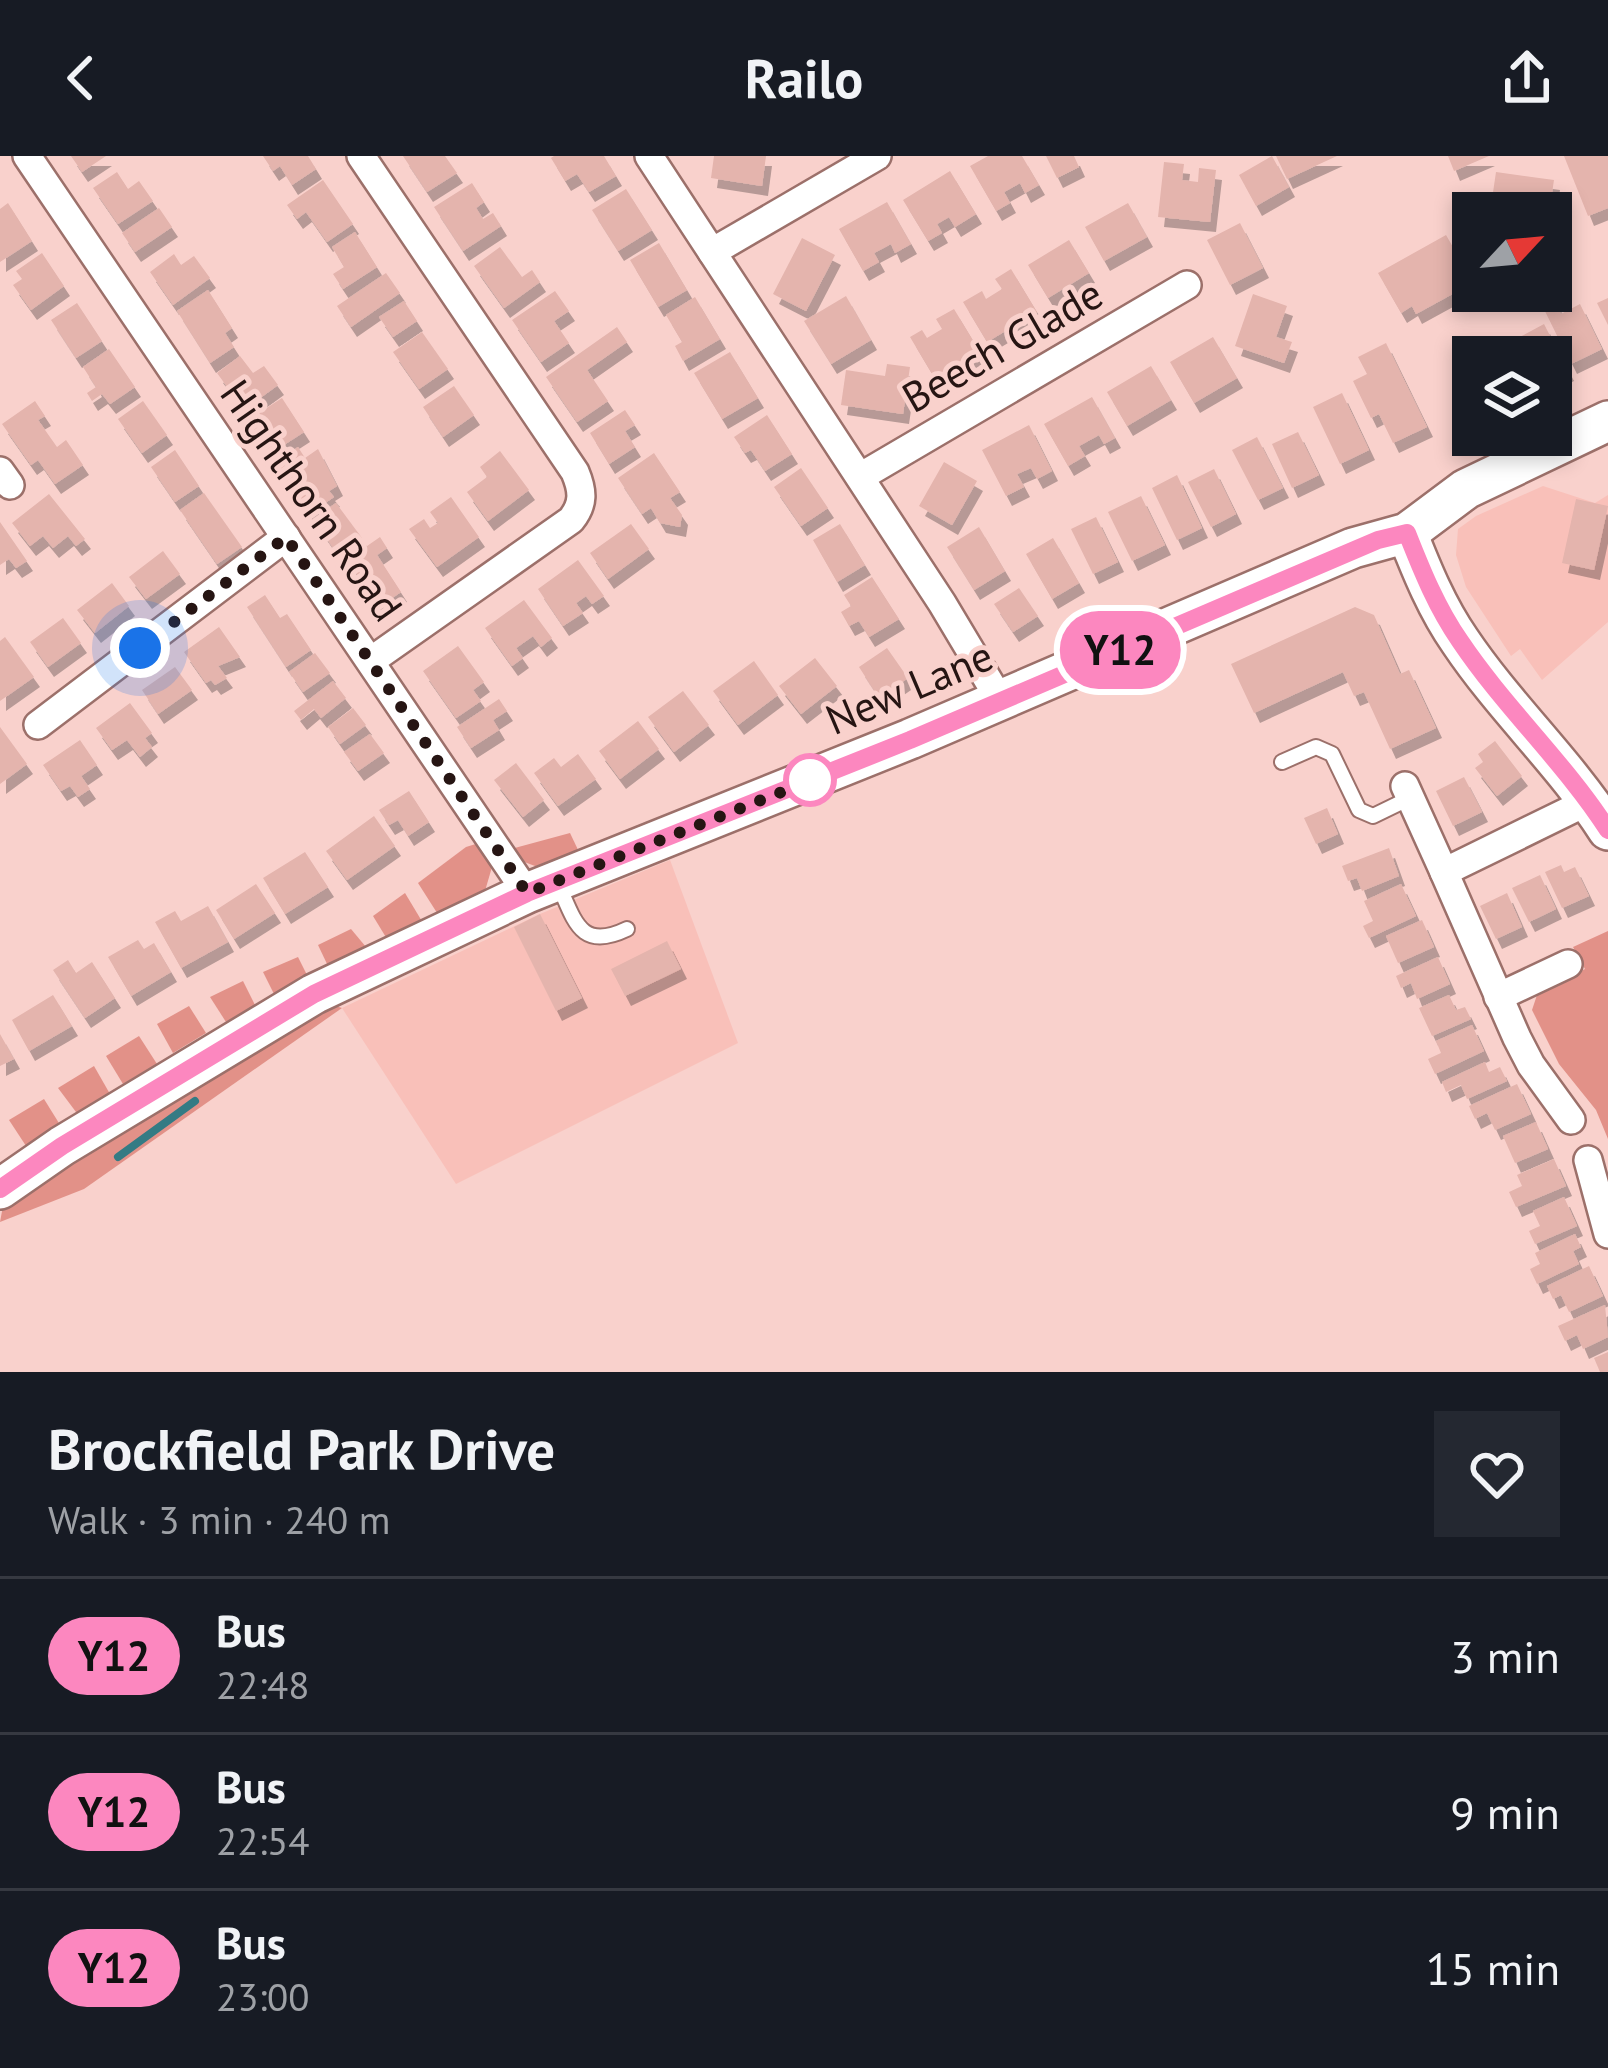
<!DOCTYPE html>
<html lang="en">
<head>
<meta charset="utf-8">
<style>
  :root { --surface:#171b24; --page:#242831; --text:#f1f3f6; --muted:#9ea1a6; --line:#363941 }
  body { margin:0; font-family:"PT Sans",sans-serif; background:var(--page); color:var(--text); height:100vh; display:flex; flex-direction:column; font-size:45px; white-space:nowrap }
  * { box-sizing:border-box; margin:0 }
  p { font-size:39px; color:var(--muted) }
  .icon { flex:none; width:66px; height:66px; fill:none; stroke:currentColor; stroke-width:2; stroke-linecap:round; stroke-linejoin:round }
  .map { position:relative; height:1216px; overflow:hidden }
  .side { display:flex; flex-direction:column; background:var(--surface); flex:1 }
  .side>* { flex:none }
  .badge { padding:0 24px; border-radius:39px; font-size:42px; line-height:78px }
  .needle { width:78px; rotate:64deg }
  .buttons { position:absolute; left:1452px; top:36px; display:grid; gap:24px }
  .buttons a { display:grid; place-items:center; width:120px; height:120px; border-radius:0px; background:var(--surface); box-shadow:0 6px 18px #0003; font-size:60px }
  .you { position:absolute; width:60px; height:60px; margin:-30px; border:9px solid #fff; border-radius:50%; background:#1a73e8; box-shadow:0 0 0 18px #1a73e833 }
  .map>.badge { position:absolute; translate:-50% -50%; box-shadow:0 0 0 6px #fff }
  .round { display:grid; place-items:center; flex:none; width:126px; height:126px; border-radius:0px; background:var(--page) }
  .headline { display:flex; align-items:center; justify-content:space-between; height:204px; padding:0 48px }
  h1 { font-size:57px; font-weight:700; line-height:90px }
  ul { padding:0; list-style:none }
  li { display:flex; align-items:center; gap:36px; height:156px; padding:0 48px; border-top:3px solid var(--line) }
  li div { flex:1 }
  li b { display:block; font-size:45px }
  li em { font-style:normal }
  li .badge { min-width:132px; font-weight:700; text-align:center }
  header { display:flex; justify-content:space-between; align-items:center; height:156px; padding:0 48px; background:var(--surface); font-size:54px; font-weight:700 }
  .map>svg:first-child { display:block }
  .built { fill:#f9c0b9 }
  .green { fill:#e29188 }
  .lines { fill:none; stroke-linecap:round; stroke-linejoin:round }
  .stream { stroke:#347b84; stroke-width:8 }
  .building { fill:#e4b4ad; filter:url(#shadow) }
  .lane-casing { stroke:#9c706a; stroke-width:18 }
  .street-casing { stroke:#9c706a; stroke-width:32 }
  .secondary-casing { stroke:#9c706a; stroke-width:44 }
  .lane { stroke:#fff; stroke-width:14 }
  .street { stroke:#fff; stroke-width:27 }
  .secondary { stroke:#fff; stroke-width:39 }
  .line-casing { stroke:#fff; stroke-width:27 }
  .line { stroke:#fc87bf; stroke-width:18 }
  .walk { stroke:#261513; stroke-width:12; stroke-dasharray:0 21.6 }
  .stop-dot { fill:#fff; stroke:#fc87bf; stroke-width:6 }
  .labels { text-anchor:middle; dominant-baseline:central; stroke-width:10; stroke-linejoin:round; paint-order:stroke }
  .street-label { font-size:42px; fill:#261513; stroke:#f9d1cc }
</style>
</head>
<body>
<header><svg class="icon" aria-label="back" viewBox="0 0 24 24"><path d="M15 5l-7 7 7 7"/></svg>Railo<svg class="icon" aria-label="share" viewBox="0 0 24 24"><path d="M12 15V3M7 8l5-5 5 5M5 13v7h14v-7"/></svg></header>
<div class="map">
<svg width="1608" height="1216" viewBox="0 0 1608 1216">
  <defs>
    <filter id="shadow"><feDropShadow dx="6" dy="10" stdDeviation="0" flood-color="#0004"/></filter>
  </defs>
  <rect width="100%" height="100%" fill="#f9d1cc"/>
  <g class="built">
    <path d="M1543,330L1595,347L1608,339V466L1542,524L1520,493L1511,500L1466,431L1456,399L1458,373L1476,360Z"/>
    <path d="M670,704L738,887L456,1028L342,852L540,758Z"/>
  </g>
  <g class="green">
    <path d="M570,677L580,698L543,713L519,704L511,693Z"/>
    <path d="M479,687L492,711L485,735L439,760L418,727L466,691Z"/>
    <path d="M405,737L423,767L387,783L373,760Z"/>
    <path d="M351,773L366,791L328,810L318,789Z"/>
    <path d="M1608,775V983L1596,954L1559,908L1532,854L1538,836L1585,813L1573,791Z"/>
    <path d="M298,801L308,821L274,838L263,816Z"/>
    <path d="M243,825L255,849L226,866L210,841Z"/>
    <path d="M326,847L342,852L84,1033L0,1066L4,1045Z"/>
    <path d="M189,850L206,877L173,897L157,868Z"/>
    <path d="M139,880L157,908L123,928L106,900Z"/>
    <path d="M94,910L110,938L79,960L58,932Z"/>
    <path d="M44,943L62,972L28,993L9,964Z"/>
  </g>
  <g class="lines">
    <path class="stream" d="M118,1001L195,945"/>
  </g>
  <g class="building">
    <path d="M71,0H106L82,16Z"/>
    <path d="M263,0H308L316,13L292,29L280,10L273,15Z"/>
    <path d="M403,0H445L457,17L427,36Z"/>
    <path d="M554,0H604L616,20L589,36L577,18L565,25L551,2Z"/>
    <path d="M714,0H766L762,30L711,22Z"/>
    <path d="M988,0H1022L1039,29L1025,37L1020,27L1004,36L1010,47L996,55L970,10Z"/>
    <path d="M1046,0H1074L1079,11L1057,22Z"/>
    <path d="M1272,0L1289,31L1256,50L1239,19Z"/>
    <path d="M1276,0H1337L1287,23Z"/>
    <path d="M1448,0H1489L1454,15Z"/>
    <path d="M1564,0H1608V52L1588,60Z"/>
    <path d="M1164,6L1184,8L1182,24L1198,26L1199,12L1216,14L1210,66L1158,61Z"/>
    <path d="M950,15L976,58L955,71L949,61L937,68L942,77L928,85L903,44Z"/>
    <path d="M117,16L128,33L139,25L153,45L118,68L93,32Z"/>
    <path d="M1496,16L1554,24L1549,57H1473V73L1463,71L1466,46L1491,50Z"/>
    <path d="M323,24L353,68L327,86L306,56L297,63L287,49Z"/>
    <path d="M472,27L484,46L476,52L483,63L493,57L501,70L463,95L434,51Z"/>
    <path d="M626,33L652,74L618,95L592,54Z"/>
    <path d="M887,46L911,88L895,97L891,88L874,97L879,106L863,115L839,73Z"/>
    <path d="M8,47L32,85L0,106V53Z"/>
    <path d="M1128,47L1147,81L1104,105L1085,71Z"/>
    <path d="M159,52L172,71L135,96L122,77Z"/>
    <path d="M1551,57L1560,58L1557,80L1551,79Z"/>
    <path d="M1240,67L1263,112L1230,129L1207,84Z"/>
    <path d="M355,76L377,111L343,133L333,118L344,111L332,91Z"/>
    <path d="M1446,79L1468,117L1452,126L1458,135L1416,158L1412,150L1401,157L1378,117Z"/>
    <path d="M802,82L835,99L806,155L773,138Z"/>
    <path d="M1069,84L1089,117L1048,142L1028,109Z"/>
    <path d="M659,87L687,134L658,151L630,104Z"/>
    <path d="M500,91L522,121L532,114L540,126L504,152L474,110Z"/>
    <path d="M42,97L64,130L31,154L13,129L22,123L16,115Z"/>
    <path d="M174,98L181,109L194,100L210,122L173,149L150,116Z"/>
    <path d="M1011,113L1037,156L987,186L963,146L982,135L986,143L1002,133L995,123Z"/>
    <path d="M386,117L400,137L351,171L337,150Z"/>
    <path d="M208,134L232,172L225,177L234,191L210,207L177,155Z"/>
    <path d="M555,135L569,155L554,165L569,187L541,206L512,164Z"/>
    <path d="M1551,137L1561,158L1580,148L1602,193L1571,208L1539,143Z"/>
    <path d="M1253,138L1287,150L1276,181L1292,186L1284,207L1235,190Z"/>
    <path d="M846,140L871,184L831,208L804,165Z"/>
    <path d="M695,141L720,183L683,205L675,190L682,186L666,159Z"/>
    <path d="M1608,142V169L1597,147Z"/>
    <path d="M404,145L417,165L393,181L379,161Z"/>
    <path d="M77,147L102,185L76,202L51,164Z"/>
    <path d="M954,153L980,196L935,223L910,181L922,174L927,182L942,173L936,163Z"/>
    <path d="M1544,168L1568,215L1551,224V201H1528L1518,182Z"/>
    <path d="M617,171L627,186L587,214L608,245L577,266L546,221Z"/>
    <path d="M422,176L448,213L419,233L393,196Z"/>
    <path d="M1213,181L1237,222L1194,247L1170,206Z"/>
    <path d="M1386,187L1427,271L1393,287L1379,258L1371,262L1353,225L1367,218L1358,201Z"/>
    <path d="M1490,192L1494,201H1473V246L1455,209Z"/>
    <path d="M109,193L135,231L110,248L102,238L92,245L87,237L96,231L83,211Z"/>
    <path d="M730,196L758,242L722,263L694,217Z"/>
    <path d="M240,200L253,217L264,210L278,229L244,254L217,217Z"/>
    <path d="M887,208L910,211L903,258L841,249L846,214L885,220Z"/>
    <path d="M1151,210L1171,244L1127,270L1107,236Z"/>
    <path d="M454,230L474,259L443,281L423,251Z"/>
    <path d="M1342,237L1369,294L1340,308L1313,251Z"/>
    <path d="M1092,241L1115,282L1104,288L1099,279L1079,290L1085,300L1068,310L1044,268Z"/>
    <path d="M282,242L304,276L270,298L248,264Z"/>
    <path d="M35,245L45,260L38,264L57,291L66,284L83,309L55,328L38,304L31,309L2,268Z"/>
    <path d="M143,245L167,279L142,297L118,263Z"/>
    <path d="M625,254L635,269L625,275L635,291L609,308L590,277Z"/>
    <path d="M767,259L792,298L765,315L751,294L745,297L734,281Z"/>
    <path d="M1029,269L1052,315L1037,323L1031,312L1017,318L1024,331L1006,340L982,294Z"/>
    <path d="M1298,276L1319,319L1292,332L1272,288Z"/>
    <path d="M1257,281L1283,332L1258,344L1232,294Z"/>
    <path d="M298,291L305,302L318,293L337,330L329,335L334,341L309,358L275,307Z"/>
    <path d="M175,294L199,330L175,346L151,311Z"/>
    <path d="M500,295L529,334L488,365L467,336L487,321L480,311Z"/>
    <path d="M654,297L680,336L670,342L682,359L680,371L660,367L651,352L642,358L618,322Z"/>
    <path d="M944,306L977,325L952,369L919,350Z"/>
    <path d="M801,312L828,352L801,370L774,331Z"/>
    <path d="M1214,313L1236,358L1211,371L1188,326Z"/>
    <path d="M1177,319L1202,372L1177,384L1152,332Z"/>
    <path d="M204,337L242,391L217,408L180,354Z"/>
    <path d="M49,338L85,383L76,390L68,380L53,392L43,380L30,390L12,367Z"/>
    <path d="M1141,340L1165,389L1132,405L1108,356Z"/>
    <path d="M451,341L479,381L437,411L409,373L424,363L430,372L438,367L430,356Z"/>
    <path d="M1576,343L1608,350L1594,414L1562,407Z"/>
    <path d="M336,347L362,382L338,399L313,363Z"/>
    <path d="M1096,361L1118,406L1093,418L1071,373Z"/>
    <path d="M0,366L27,405L16,412L9,403L0,409Z"/>
    <path d="M631,368L649,393L608,423L590,397Z"/>
    <path d="M840,368L865,409L837,426L813,384Z"/>
    <path d="M979,371L1005,415L974,434L947,391Z"/>
    <path d="M380,381L387,392L377,399L401,436L379,451L347,404Z"/>
    <path d="M1053,382L1079,427L1052,443L1026,398Z"/>
    <path d="M163,395L180,418L146,443L129,421Z"/>
    <path d="M578,404L604,440L592,448L586,440L576,447L583,457L563,470L538,433Z"/>
    <path d="M872,421L899,463L869,481L859,465L849,470L841,456L851,450L844,439Z"/>
    <path d="M112,427L129,450L95,477L77,454Z"/>
    <path d="M1019,432L1038,460L1013,476L994,448Z"/>
    <path d="M265,439L280,462L287,458L311,494L286,511L247,451Z"/>
    <path d="M524,444L552,482L541,491L533,480L516,492L523,502L512,510L485,472Z"/>
    <path d="M1355,451L1374,459L1400,518L1409,514L1436,572L1390,593L1364,536L1354,540L1343,516L1254,557L1231,508Z"/>
    <path d="M63,462L81,487L48,511L30,486Z"/>
    <path d="M219,471L240,501L218,510L227,522L215,529L211,524L206,527L184,496Z"/>
    <path d="M5,481L34,521L0,545V485Z"/>
    <path d="M458,490L484,526L473,534L481,545L456,562L423,515Z"/>
    <path d="M887,492L908,522L879,542L859,511Z"/>
    <path d="M315,497L330,517L303,536L289,516Z"/>
    <path d="M815,502L837,530L801,558L779,530Z"/>
    <path d="M754,505L778,539L738,569L713,535Z"/>
    <path d="M175,511L192,534L158,558L142,534Z"/>
    <path d="M333,525L346,542L321,562L314,553L301,564L294,555Z"/>
    <path d="M683,535L709,569L674,596L648,561Z"/>
    <path d="M499,543L507,555L493,564L499,574L471,592L457,571Z"/>
    <path d="M130,547L152,577L145,582L152,591L140,601L127,584L112,594L96,572Z"/>
    <path d="M353,552L366,569L340,588L328,571Z"/>
    <path d="M638,565L659,593L620,623L599,595Z"/>
    <path d="M0,571L27,608L0,628Z"/>
    <path d="M370,578L384,597L358,615L344,596Z"/>
    <path d="M80,584L97,609L81,620L90,633L78,641L70,630L61,635L43,609Z"/>
    <path d="M1495,585L1522,620L1497,640L1475,612L1483,606L1478,598Z"/>
    <path d="M578,598L596,623L558,650L534,617L554,602L561,611Z"/>
    <path d="M516,607L544,644L523,661L494,624Z"/>
    <path d="M1464,621L1482,656L1453,670L1436,635Z"/>
    <path d="M409,635L429,666L408,680L398,664L389,669L379,654Z"/>
    <path d="M1327,652L1338,678L1316,688L1304,662Z"/>
    <path d="M374,660L395,690L347,724L326,695Z"/>
    <path d="M1389,692L1399,720L1362,735L1357,722L1348,725L1342,710Z"/>
    <path d="M305,696L328,731L285,758L263,722Z"/>
    <path d="M1561,709L1564,716L1575,711L1589,740L1562,752L1545,716Z"/>
    <path d="M1540,719L1556,753L1529,766L1512,732Z"/>
    <path d="M256,728L275,757L234,783L216,754Z"/>
    <path d="M1401,728L1416,760L1369,782L1363,770L1373,765L1364,745Z"/>
    <path d="M1507,737L1522,771L1496,783L1480,750Z"/>
    <path d="M208,750L228,786L181,812L155,766L175,755L181,765Z"/>
    <path d="M540,758L582,842L556,855L514,771Z"/>
    <path d="M1422,764L1434,791L1398,807L1386,780Z"/>
    <path d="M138,784L144,793L154,787L171,816L131,840L108,801Z"/>
    <path d="M667,785L681,813L625,840L611,813Z"/>
    <path d="M1438,801L1450,828L1417,843L1411,827L1401,832L1396,820Z"/>
    <path d="M68,804L76,817L92,806L115,842L85,862L53,814Z"/>
    <path d="M53,839L72,870L29,895L12,864Z"/>
    <path d="M1449,839L1456,854L1465,851L1471,863L1432,880L1419,852Z"/>
    <path d="M1472,869L1484,895L1435,918L1428,903L1441,897L1436,885Z"/>
    <path d="M0,878L14,903L0,910Z"/>
    <path d="M1485,906L1489,916L1500,911L1507,925L1467,943L1461,929L1446,936L1442,926Z"/>
    <path d="M1517,928L1531,958L1495,974L1487,957L1475,963L1469,950Z"/>
    <path d="M1536,966L1548,993L1515,1007L1503,980Z"/>
    <path d="M1554,1003L1566,1030L1516,1051L1509,1036L1522,1030L1517,1019Z"/>
    <path d="M1564,1041L1577,1070L1535,1088L1529,1075L1540,1070L1533,1055Z"/>
    <path d="M1575,1078L1581,1091L1573,1095L1579,1108L1537,1128L1530,1113L1540,1108L1535,1097Z"/>
    <path d="M1589,1110L1603,1140L1569,1156L1561,1139L1553,1143L1547,1130Z"/>
    <path d="M1605,1149L1608,1181L1583,1193L1577,1179L1565,1185L1558,1170Z"/>
    <path d="M1608,1196V1216H1600L1594,1202Z"/>
  </g>
  <g class="lines">
    <defs>
      <g id="lane">
        <path d="M1282,606L1316,591L1332,598L1359,654L1373,660L1410,642"/>
        <path d="M559,730C575,766 581,795 627,773"/>
      </g>
      <g id="street">
        <path d="M27,0L527,737"/>
        <path d="M361,0L575,316C583,335 584,348 571,364L372,504"/>
        <path d="M649,0L942,447L1000,544"/>
        <path d="M712,96L877,0"/>
        <path d="M0,315L10,329"/>
        <path d="M860,321L1187,129"/>
        <path d="M38,569L286,381"/>
        <path d="M1405,630L1444,716L1589,645"/>
        <path d="M1444,716L1517,882L1531,909L1571,964"/>
        <path d="M1498,841L1568,808"/>
        <path d="M1588,1004L1608,1078"/>
      </g>
      <g id="secondary">
        <path d="M1407,377C1422,415 1437,452 1460,485C1505,552 1565,607 1608,674"/>
        <path d="M0,1033L62,990L314,838L527,737L910,583L1353,392L1407,377L1466,333L1608,265"/>
      </g>
    </defs>
    <use href="#lane" class="lane-casing"/>
    <use href="#street" class="street-casing"/>
    <use href="#secondary" class="secondary-casing"/>
    <use href="#lane" class="lane"/>
    <use href="#street" class="street"/>
    <use href="#secondary" class="secondary"/>
  </g>
  <g class="lines">
    <defs>
      <path id="line" d="M0,1033L62,990L314,838L527,737L910,584L1378,384L1407,377C1422,415 1437,452 1460,485C1505,552 1565,607 1608,674"/>
    </defs>
    <use href="#line" class="line-casing"/>
    <use href="#line" class="line"/>
    <path class="walk" d="M140,492L286,381L527,737L817,622L810,624"/>
  </g>
  <circle class="stop-dot" cx="810" cy="624" r="24"/>
  <g class="labels">
    <g class="street-label">
      <text transform="translate(1002 189) rotate(-30)">Beech Glade</text>
      <text transform="translate(312 344) rotate(55)">Highthorn Road</text>
      <text transform="translate(909 531) rotate(-23)">New Lane</text>
    </g>
  </g>
</svg>
<div class="buttons">
<a><svg class="needle" viewBox="-14 -14 28 28"><path d="M0-13l5 13h-10z" fill="#e53935"/><path d="M0 13l5-13h-10z" fill="#9ea1a6"/></svg></a>
<a><svg class="icon" aria-label="layers" viewBox="0 0 24 24"><path d="M12 4l9 5-9 5-9-5zM3 14l9 5 9-5"/></svg></a>
</div>
<div class="you" style="left:140px;top:492px"></div>
<b class="badge" style="left:1120px;top:494px;background:#fc87bf;color:#111">Y12</b>
</div>
<section class="side">
<div class="headline"><div><h1>Brockfield Park Drive</h1><p>Walk · 3 min · 240 m</p></div><a class="round"><svg class="icon" aria-label="heart" viewBox="0 0 24 24"><path d="M12 20l-8-8c-3-5 5-10 8-4 3-6 11-1 8 4z"/></svg></a></div>
<ul>
<li><span class="badge" style="background:#fc87bf;color:#111">Y12</span><div><b>Bus</b><p>22:48</p></div><em>3 min</em></li>
<li><span class="badge" style="background:#fc87bf;color:#111">Y12</span><div><b>Bus</b><p>22:54</p></div><em>9 min</em></li>
<li><span class="badge" style="background:#fc87bf;color:#111">Y12</span><div><b>Bus</b><p>23:00</p></div><em>15 min</em></li>
</ul>
</section>
</body>
</html>
